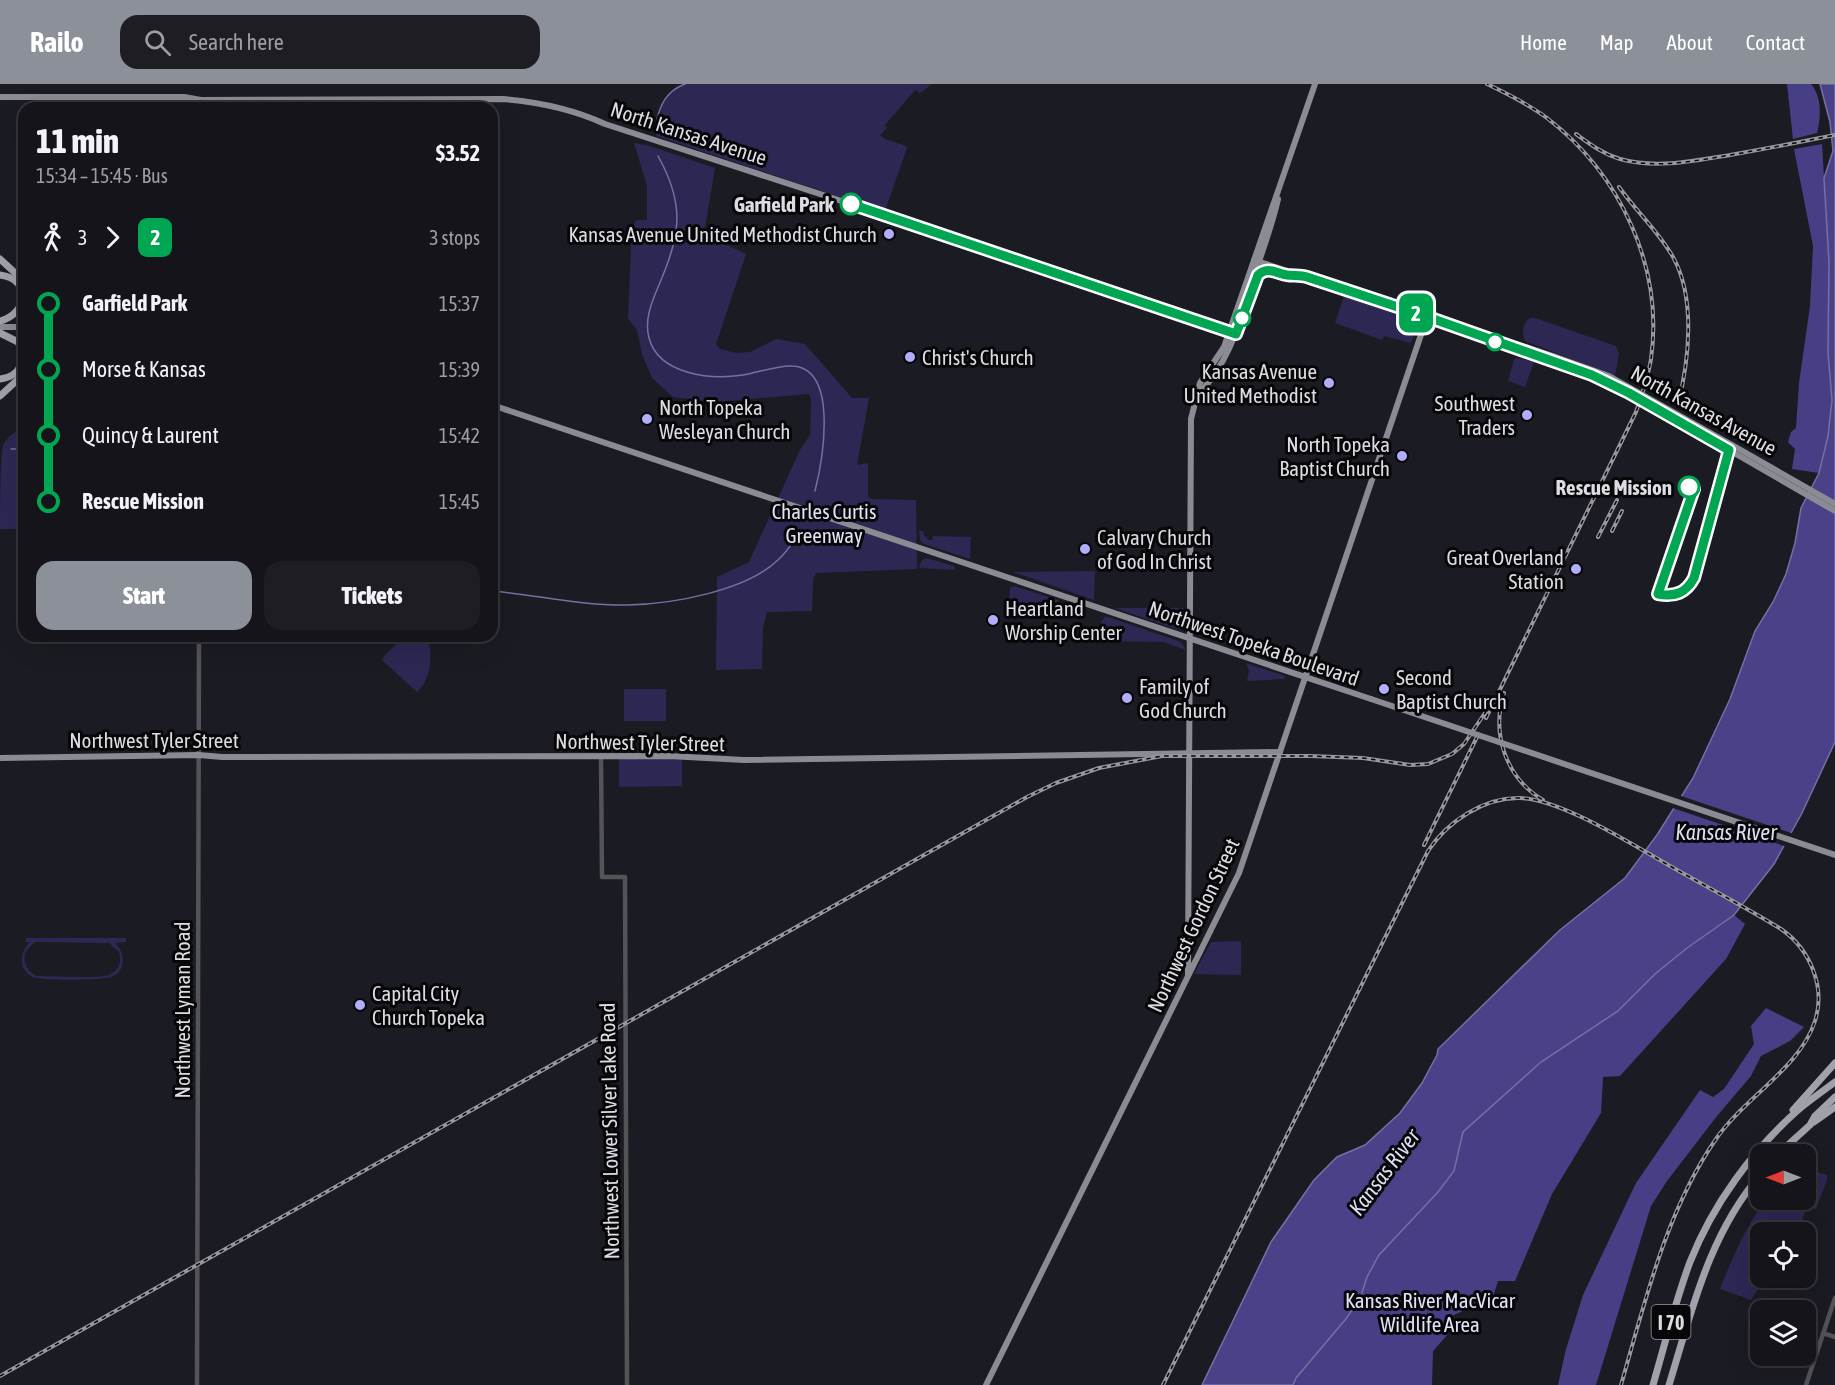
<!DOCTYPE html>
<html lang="en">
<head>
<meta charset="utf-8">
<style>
  :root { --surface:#14141a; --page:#1d1d23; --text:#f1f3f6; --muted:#9d9ea2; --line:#333339; --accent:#8c9099 }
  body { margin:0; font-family:"Asap Condensed",sans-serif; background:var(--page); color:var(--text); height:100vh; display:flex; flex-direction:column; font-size:22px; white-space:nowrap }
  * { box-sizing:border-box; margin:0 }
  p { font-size:20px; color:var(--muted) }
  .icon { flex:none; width:33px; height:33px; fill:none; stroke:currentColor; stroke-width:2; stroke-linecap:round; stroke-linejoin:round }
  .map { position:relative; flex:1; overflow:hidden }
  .sheet { position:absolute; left:18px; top:18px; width:480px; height:540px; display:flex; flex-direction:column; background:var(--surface); border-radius:18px; box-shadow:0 6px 24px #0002,0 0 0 2px var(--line) }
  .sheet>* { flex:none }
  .badge { padding:0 12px; border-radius:9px; font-size:21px; line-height:39px }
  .needle { width:39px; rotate:270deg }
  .fabs { position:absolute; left:1750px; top:1060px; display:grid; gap:12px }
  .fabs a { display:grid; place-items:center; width:66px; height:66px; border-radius:12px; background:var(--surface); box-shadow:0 6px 24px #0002,0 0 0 2px var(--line); font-size:30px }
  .map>.badge { position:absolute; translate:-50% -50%; box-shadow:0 0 0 3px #fff }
  .legs { display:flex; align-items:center; gap:9px; height:66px; padding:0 18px; font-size:20px }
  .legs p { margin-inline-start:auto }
  .headline { display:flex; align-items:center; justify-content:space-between; height:102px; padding:0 18px }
  h1 { font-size:33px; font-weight:800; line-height:45px }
  .button { display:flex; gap:12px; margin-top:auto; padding:12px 18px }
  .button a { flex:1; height:69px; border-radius:18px; background:var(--accent); color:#fff; font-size:24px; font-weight:800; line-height:69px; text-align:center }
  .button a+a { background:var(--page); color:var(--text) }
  ul { padding:0 18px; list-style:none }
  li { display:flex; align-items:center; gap:21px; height:66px; font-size:22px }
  li i { display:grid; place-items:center; width:9px; height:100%; margin:0 8px; background:currentColor }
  li i::after { content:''; width:15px; height:15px; margin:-8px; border:4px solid; border-radius:50%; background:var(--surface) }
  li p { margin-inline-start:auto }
  li:first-child i { background:linear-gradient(#0000 50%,currentColor 0) }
  li:last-child i { background:linear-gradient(currentColor 50%,#0000 0) }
  header { display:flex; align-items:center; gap:36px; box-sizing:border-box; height:84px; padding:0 30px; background:var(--accent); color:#fff }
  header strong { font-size:28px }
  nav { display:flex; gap:33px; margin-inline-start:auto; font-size:21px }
  .search { width:420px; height:54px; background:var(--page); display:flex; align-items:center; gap:15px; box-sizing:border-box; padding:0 21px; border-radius:18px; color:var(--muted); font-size:22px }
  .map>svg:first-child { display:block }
  .green { fill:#2c2853; fill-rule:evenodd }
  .forest { fill:#473f86 }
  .water { fill:#494289; stroke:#7570a4; stroke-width:1.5 }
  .pier { fill:#1b1b23 }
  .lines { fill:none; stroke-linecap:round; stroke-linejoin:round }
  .stream { stroke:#7570a4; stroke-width:1.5 }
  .minor { stroke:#535358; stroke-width:4.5 }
  .major { stroke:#8b8b94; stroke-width:6 }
  .highway { stroke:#a1a1ab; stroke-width:7 }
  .rail-casing { stroke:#97979d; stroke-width:4 }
  .rail { stroke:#070709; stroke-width:1.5; stroke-dasharray:4.5; stroke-linecap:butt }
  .major-bridge { stroke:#8b8b94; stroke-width:6 }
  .line-1-casing { stroke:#fff; stroke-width:14 }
  .line-1 { stroke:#00a651; stroke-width:9 }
  .stop-1-dot { fill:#fff; stroke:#00a651; stroke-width:3 }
  .poi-dot { fill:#b0aefa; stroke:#070709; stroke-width:2 }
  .labels { text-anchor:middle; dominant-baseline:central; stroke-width:6; stroke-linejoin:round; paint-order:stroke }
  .shield { fill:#070709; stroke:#9c9ca1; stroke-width:1.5 }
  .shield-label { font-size:20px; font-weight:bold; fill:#dcdce2 }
  .street-label { font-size:21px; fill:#dcdce2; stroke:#070709 }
  .stop-label { font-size:21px; font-weight:bold; fill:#dcdce2; stroke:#070709; text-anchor:end }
  .poi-label { font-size:21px; fill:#dcdce2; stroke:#070709; text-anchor:start }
  .park-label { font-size:21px; fill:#e2e2f7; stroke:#070709 }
  .water-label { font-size:22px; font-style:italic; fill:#dedef3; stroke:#070709 }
</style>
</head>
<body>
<header>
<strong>Railo</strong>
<div class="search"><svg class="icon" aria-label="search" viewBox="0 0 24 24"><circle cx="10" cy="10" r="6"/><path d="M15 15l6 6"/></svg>Search here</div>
<nav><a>Home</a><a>Map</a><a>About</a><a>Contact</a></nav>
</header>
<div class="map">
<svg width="1835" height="1301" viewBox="0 0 1835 1301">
  <rect width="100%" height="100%" fill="#1b1b23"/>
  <g class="green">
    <path d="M685,0H932L920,9L915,6L885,41L887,44L880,51L885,55L906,62L907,64L886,124L882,127L656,52C661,29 659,10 685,0Z"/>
    <path d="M634,59L650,62L715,84L704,150L746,170L716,260L720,265L736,269L750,268L776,255L805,260L852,314H869L857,381L868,379V413L873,415L916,416L917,485L816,489L813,496L812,527L767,528L763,543L762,585L716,586L717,493L749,478L800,366L810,351L811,315L809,310L715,318L673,313L652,294L642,270L637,246L628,234L632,142L637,136H647V102Z"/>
    <path d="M1344,212L1418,237L1411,259L1384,252L1382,256L1335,239Z"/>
    <path d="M1530,234H1535L1616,262L1619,270L1615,292L1525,257C1522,249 1522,239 1530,234Z"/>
    <path d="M1518,274L1534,278L1525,303L1508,297L1514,275Z"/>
    <path d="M24,343V445H0C0,426 0,376 3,361C7,353 16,347 24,343Z"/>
    <path d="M919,447H923L924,452L927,453L928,456H932L933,452L971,453L970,475L924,460L920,456Z"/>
    <path d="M926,474L954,482L955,486L919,484L921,477Z"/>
    <path d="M1095,487L1094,516L1013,488Z"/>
    <path d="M1014,502L1058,516V517L1057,519H1011L1009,517L1010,504Z"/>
    <path d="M1115,524H1183V546L1173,544Z"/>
    <path d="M1105,532L1181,558L1186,566L1163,558L1101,557V538Z"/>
    <path d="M405,552H427C433,571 432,593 417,608L382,576L384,572Z"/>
    <path d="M1246,579L1285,592L1284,595L1247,597L1249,587Z"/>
    <rect x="624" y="605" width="42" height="32"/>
    <path d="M619,674H682V702L619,703Z"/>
    <path d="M26,854H126V858L115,859C127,870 126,891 107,894C97,896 41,897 33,893C18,886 19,868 30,858H26ZM36,858L109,859L119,868C122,877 119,887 109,891C97,895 52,892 37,892C21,884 20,867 36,858Z"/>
    <path d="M1241,857V891L1194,890L1211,858Z"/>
    <path d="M1806,1085L1827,1091V1096L1816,1125L1807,1122L1798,1149H1761V1194H1765L1751,1216L1720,1205C1732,1174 1746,1143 1765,1116H1806Z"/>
  </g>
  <g class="forest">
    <path d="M1787,0H1811C1822,13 1821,33 1817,49L1793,55Z"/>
    <path d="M1822,60L1829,178L1828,269L1832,316L1828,352L1819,389L1792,385L1795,365L1788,358L1791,348L1796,344L1799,299L1810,222L1813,162L1794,65Z"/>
    <path d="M1734,831L1745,840L1726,875L1620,992L1603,993L1601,1029L1552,1110L1515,1197H1498L1493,1213L1452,1232L1449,1249L1433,1267L1432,1301H1293L1296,1294L1345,1236L1360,1215L1367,1193L1379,1171L1438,1108L1454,1087L1463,1048L1541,978L1572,956L1687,864Z"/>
    <path d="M1766,924L1804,943L1790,957L1761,972L1751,992L1717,1032L1667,1097L1651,1122L1596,1301H1558L1566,1265L1583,1211L1636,1099L1700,1006L1713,1013L1724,1005L1754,960L1751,942Z"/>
  </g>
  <path class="water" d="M1820,0H1835V658L1802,729L1774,780L1734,831L1687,864L1655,890L1618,927L1541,978L1463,1048L1454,1087L1438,1108L1379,1171L1367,1193L1360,1215L1345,1236L1296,1294L1293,1301H1202L1271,1158L1314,1096L1337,1073L1365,1061L1400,1029L1422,999L1437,971L1438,965L1560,846L1625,794L1657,751L1693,694L1730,615L1755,547L1773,518L1786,490L1795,459L1801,424L1819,389L1828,352L1832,316L1828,269L1829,178L1824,94L1833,67L1830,38Z"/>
  <path class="pier" d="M1678,711L1794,750L1787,763L1670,723Z"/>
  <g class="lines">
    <g class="stream">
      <path d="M656,39C660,21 666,7 685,0"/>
      <path d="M658,72C686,122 680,151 659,201C652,217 644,236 649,254C659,291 711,296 743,291C756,289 779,281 792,282C840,284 822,379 815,407"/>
      <path d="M11,365H24"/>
      <path d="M492,507C537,511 583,522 628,521C672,520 747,507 779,475C788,467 794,456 801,446"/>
    </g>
    <g class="minor">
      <path d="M192,24L193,14"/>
      <path d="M601,672L602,793H625L627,1301"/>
      <path d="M1823,1249L1835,1253"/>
      <path d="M197,1301L199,552"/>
      <path d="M1806,1301L1835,1214"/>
    </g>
    <g class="major">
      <path d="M0,13H184L201,16L503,15C539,18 573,25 605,40L946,151L975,164L1236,251"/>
      <path d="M1254,176L1478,250L1492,252L1553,272"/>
      <path d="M1256,194L1262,187L1275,188"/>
      <path d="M0,243H24"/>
      <path d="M1483,253L1551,277"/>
      <path d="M1198,311C1232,274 1238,241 1253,195C1262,168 1272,142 1278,115"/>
      <path d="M492,321L1371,615"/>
      <path d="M1732,361L1835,420"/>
      <path d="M1729,366L1835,427"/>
      <path d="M0,674L199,671L222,673L669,672L744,676L1280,668"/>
      <path d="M1188,890L1191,335L1200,299L1224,263L1315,0"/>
      <path d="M986,1301L1239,789L1427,233"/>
    </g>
    <g class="highway">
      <path d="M0,175L24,197"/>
      <path d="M0,191C32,195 28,230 0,237"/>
      <path d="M0,249L18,258C28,275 20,293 0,295"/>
      <path d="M0,312L24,290"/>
      <path d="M1793,1026L1835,979"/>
      <path d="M1814,1038L1835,1023"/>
      <path d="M1777,1071L1810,1041L1815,1032L1835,1013"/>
      <path d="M1653,1301C1665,1260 1675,1218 1690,1178C1713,1120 1752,1067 1798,1026C1810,1016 1823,1007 1835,998"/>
      <path d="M1669,1301C1692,1226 1709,1150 1761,1090"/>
    </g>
    <defs>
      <g id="rail">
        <path d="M1576,50C1590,60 1603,70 1620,75C1656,85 1694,77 1730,71C1765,65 1800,58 1835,51"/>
        <path d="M1619,103C1636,127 1659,148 1673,173C1696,214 1689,277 1678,320"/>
        <path d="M1612,447L1622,427"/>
        <path d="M1598,453L1617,416"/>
        <path d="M1504,609C1491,650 1506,694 1543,716"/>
        <path d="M1486,634L1636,328C1642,311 1648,293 1651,275C1664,183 1620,90 1547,34C1528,20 1508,10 1487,0"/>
        <path d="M1424,761L1477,653"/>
        <path d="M0,1292L1027,713L1056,699L1099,684L1162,672H1310L1363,674L1410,681L1428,680L1452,670L1464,660L1487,626"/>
        <path d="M1163,1301L1428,767C1447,738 1484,713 1520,714C1561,715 1633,761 1670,782C1707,803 1745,823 1781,845C1810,865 1826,903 1815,937C1800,984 1744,1014 1716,1055C1666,1127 1645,1218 1621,1301"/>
      </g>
    </defs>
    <use href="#rail" class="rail-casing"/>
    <use href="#rail" class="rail"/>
    <g class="major-bridge">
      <path d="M1553,272L1609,292L1732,361"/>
      <path d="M1551,277L1617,302L1729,366"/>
      <path d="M1371,615L1835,771"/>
    </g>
  </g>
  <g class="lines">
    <defs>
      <path id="line-1" d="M851,120L1236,250L1258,191C1268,182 1275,189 1287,191C1294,192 1300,191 1307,193L1422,231L1592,291L1629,309L1729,366L1694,494C1686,509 1675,513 1658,510L1694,405L1689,403"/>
    </defs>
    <use href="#line-1" class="line-1-casing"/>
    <use href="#line-1" class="line-1"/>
  </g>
  <g class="stop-1-dot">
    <circle cx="851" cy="120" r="10"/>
    <circle cx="1242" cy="234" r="8"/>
    <circle cx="1495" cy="258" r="8"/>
    <circle cx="1689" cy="403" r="10"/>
  </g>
  <g class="poi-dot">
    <circle cx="889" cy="150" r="6"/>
    <circle cx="910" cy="273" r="6"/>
    <circle cx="1329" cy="299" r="6"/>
    <circle cx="1527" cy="331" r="6"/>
    <circle cx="647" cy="335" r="6"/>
    <circle cx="1402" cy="372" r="6"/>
    <circle cx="1085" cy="465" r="6"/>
    <circle cx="1576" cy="485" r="6"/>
    <circle cx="993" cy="536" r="6"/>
    <circle cx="1384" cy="605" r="6"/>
    <circle cx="1127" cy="614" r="6"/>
    <circle cx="360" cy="921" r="6"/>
  </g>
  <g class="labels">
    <rect class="shield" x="1651.5" y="1221" width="39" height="34" rx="4.5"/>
    <g class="shield-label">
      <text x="1671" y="1238">I 70</text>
    </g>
    <g class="street-label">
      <text transform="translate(689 49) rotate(18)">North Kansas Avenue</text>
      <text transform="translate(1704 326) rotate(29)">North Kansas Avenue</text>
      <text transform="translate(1254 559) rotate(19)">Northwest Topeka Boulevard</text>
      <text x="154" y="656">Northwest Tyler Street</text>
      <text transform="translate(640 658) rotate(1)">Northwest Tyler Street</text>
      <text transform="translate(1193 841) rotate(-65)">Northwest Gordon Street</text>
      <text transform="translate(182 926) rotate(-90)">Northwest Lyman Road</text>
      <text transform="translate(609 1047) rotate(-91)">Northwest Lower Silver Lake Road</text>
    </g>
    <g class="stop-label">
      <text x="834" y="120">Garfield Park</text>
      <text x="1672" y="403">Rescue Mission</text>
    </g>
    <g class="poi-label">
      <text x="877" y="150" text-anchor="end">Kansas Avenue United Methodist Church</text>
      <text x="922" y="273">Christ's Church</text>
      <text x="1317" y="287" text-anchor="end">Kansas Avenue<tspan x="1317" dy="24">United Methodist</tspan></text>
      <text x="1515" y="319" text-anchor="end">Southwest<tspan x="1515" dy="24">Traders</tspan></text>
      <text x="659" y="323">North Topeka<tspan x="659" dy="24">Wesleyan Church</tspan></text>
      <text x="1390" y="360" text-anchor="end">North Topeka<tspan x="1390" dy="24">Baptist Church</tspan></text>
      <text x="1097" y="453">Calvary Church<tspan x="1097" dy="24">of God In Christ</tspan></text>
      <text x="1564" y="473" text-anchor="end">Great Overland<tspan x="1564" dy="24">Station</tspan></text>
      <text x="1005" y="524">Heartland<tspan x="1005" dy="24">Worship Center</tspan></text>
      <text x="1396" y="593">Second<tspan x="1396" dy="24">Baptist Church</tspan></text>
      <text x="1139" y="602">Family of<tspan x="1139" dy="24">God Church</tspan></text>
      <text x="372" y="909">Capital City<tspan x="372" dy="24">Church Topeka</tspan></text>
    </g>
    <g class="park-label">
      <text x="824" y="427">Charles Curtis<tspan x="824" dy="24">Greenway</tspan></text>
      <text x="1430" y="1216">Kansas River MacVicar<tspan x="1430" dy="24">Wildlife Area</tspan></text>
    </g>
    <g class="water-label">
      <text x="1726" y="748">Kansas River</text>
      <text transform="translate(1384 1088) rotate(-53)">Kansas River</text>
    </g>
  </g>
</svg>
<div class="fabs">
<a><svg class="needle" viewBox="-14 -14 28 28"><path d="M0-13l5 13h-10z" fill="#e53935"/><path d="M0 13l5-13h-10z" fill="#9d9ea2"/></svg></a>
<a><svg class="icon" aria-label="locate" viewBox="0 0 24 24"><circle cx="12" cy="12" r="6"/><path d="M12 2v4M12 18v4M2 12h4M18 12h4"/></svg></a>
<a><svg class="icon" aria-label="layers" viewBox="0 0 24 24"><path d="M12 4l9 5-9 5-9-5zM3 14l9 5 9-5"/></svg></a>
</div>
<b class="badge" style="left:1416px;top:229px;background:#00a651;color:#fff">2</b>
<section class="sheet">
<div class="headline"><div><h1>11 min</h1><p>15:34 – 15:45 · Bus</p></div><b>$3.52</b></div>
<div class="legs"><svg class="icon" aria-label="walk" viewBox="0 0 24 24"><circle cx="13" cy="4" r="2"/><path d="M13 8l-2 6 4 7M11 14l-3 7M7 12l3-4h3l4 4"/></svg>3<svg class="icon" aria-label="forward" viewBox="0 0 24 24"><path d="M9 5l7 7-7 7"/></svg><b class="badge" style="background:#00a651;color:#fff">2</b><p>3 stops</p></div>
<ul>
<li><i style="color:#00a651"></i><b>Garfield Park</b><p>15:37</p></li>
<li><i style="color:#00a651"></i><span>Morse &amp; Kansas</span><p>15:39</p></li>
<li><i style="color:#00a651"></i><span>Quincy &amp; Laurent</span><p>15:42</p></li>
<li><i style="color:#00a651"></i><b>Rescue Mission</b><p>15:45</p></li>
</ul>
<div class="button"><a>Start</a><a>Tickets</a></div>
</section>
</div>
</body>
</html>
